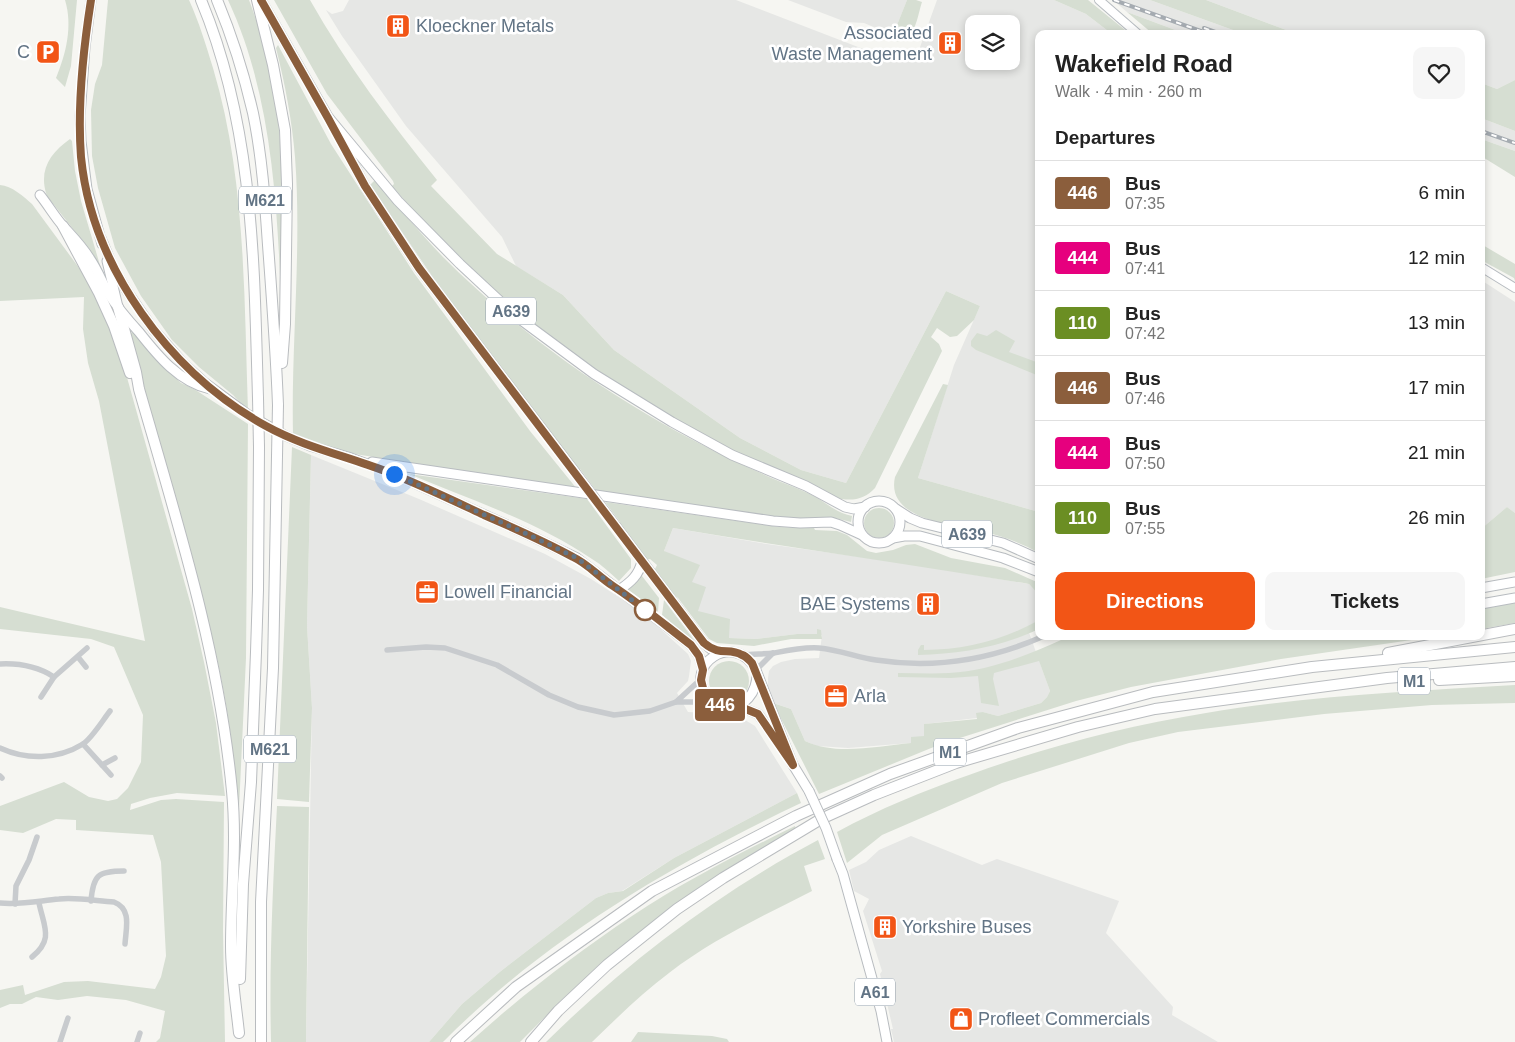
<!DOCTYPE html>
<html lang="en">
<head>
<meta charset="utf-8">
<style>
  :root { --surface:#fff; --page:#f6f6f6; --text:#222; --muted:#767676; --line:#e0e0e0; --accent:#f25516 }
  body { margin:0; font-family:Arial,sans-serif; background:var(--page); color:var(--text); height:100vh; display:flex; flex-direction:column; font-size:19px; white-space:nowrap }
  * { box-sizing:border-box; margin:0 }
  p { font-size:16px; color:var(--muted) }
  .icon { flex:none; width:28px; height:28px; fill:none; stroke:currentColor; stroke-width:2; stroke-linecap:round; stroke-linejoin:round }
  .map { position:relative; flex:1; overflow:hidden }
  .sheet { position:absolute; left:1035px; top:30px; width:450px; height:610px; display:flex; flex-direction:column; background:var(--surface); border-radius:10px; box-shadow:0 2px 8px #0003 }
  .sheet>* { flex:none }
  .badge { padding:0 10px; border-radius:4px; font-size:18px; line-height:32px }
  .fabs { position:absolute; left:965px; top:15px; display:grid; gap:10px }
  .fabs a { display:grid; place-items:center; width:55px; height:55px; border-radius:10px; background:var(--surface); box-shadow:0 2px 8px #0003; font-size:25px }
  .you { position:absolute; width:25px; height:25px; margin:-12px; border:4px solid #fff; border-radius:50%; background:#1a73e8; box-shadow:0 0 0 8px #1a73e833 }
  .map>.badge { position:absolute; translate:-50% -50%; box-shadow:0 0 0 2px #fff }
  h2 { padding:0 20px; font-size:19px; line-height:45px }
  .round { display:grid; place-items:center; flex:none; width:52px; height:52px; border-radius:10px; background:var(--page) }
  .overview { display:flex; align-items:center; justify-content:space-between; height:85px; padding:0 20px }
  h1 { font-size:24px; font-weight:700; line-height:38px }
  .action { display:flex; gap:10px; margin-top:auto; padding:10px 20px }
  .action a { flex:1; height:58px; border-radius:10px; background:var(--accent); color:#fff; font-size:20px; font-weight:700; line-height:58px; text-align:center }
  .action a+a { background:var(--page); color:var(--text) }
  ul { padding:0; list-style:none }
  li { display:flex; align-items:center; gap:15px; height:65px; padding:0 20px; border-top:1px solid var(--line) }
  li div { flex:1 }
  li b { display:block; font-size:19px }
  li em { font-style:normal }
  li .badge { min-width:55px; font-weight:700; text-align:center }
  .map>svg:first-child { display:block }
  .built { fill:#e6e7e5; fill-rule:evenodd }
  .green { fill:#d6ded2 }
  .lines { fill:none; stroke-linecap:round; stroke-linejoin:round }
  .secondary-casing { stroke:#b7bcc1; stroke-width:10 }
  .primary-casing { stroke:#b8bcc0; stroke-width:11 }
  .motorway-casing { stroke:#b9bcbf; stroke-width:12 }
  .minor { stroke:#c8cbce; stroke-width:5.5 }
  .secondary { stroke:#fff; stroke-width:8 }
  .primary { stroke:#fff; stroke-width:9 }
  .motorway { stroke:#fff; stroke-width:10 }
  .rail-casing { stroke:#a5abb1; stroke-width:4 }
  .rail { stroke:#fff; stroke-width:2; stroke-dasharray:5.5; stroke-linecap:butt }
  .primary-bridge-casing { stroke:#b8bcc0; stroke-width:11; stroke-linecap:butt }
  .motorway-bridge-casing { stroke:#b9bcbf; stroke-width:12; stroke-linecap:butt }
  .primary-bridge { stroke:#fff; stroke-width:9 }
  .motorway-bridge { stroke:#fff; stroke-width:10 }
  .line-casing { stroke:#fff; stroke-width:11 }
  .line { stroke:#8b5e3c; stroke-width:8 }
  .walk { stroke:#627485; stroke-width:5; stroke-dasharray:0 9 }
  .stop-dot { fill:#fff; stroke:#8b5e3c; stroke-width:2.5 }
  .labels { text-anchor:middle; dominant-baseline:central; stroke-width:5; stroke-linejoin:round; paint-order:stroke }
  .shield { fill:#fff; stroke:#919eaa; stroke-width:1 }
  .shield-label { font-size:16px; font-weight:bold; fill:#627485 }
  .poi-label { font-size:18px; fill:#627485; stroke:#fff; text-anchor:start }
</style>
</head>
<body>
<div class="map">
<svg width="1515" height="1042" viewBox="0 0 1515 1042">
  <rect width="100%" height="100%" fill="#f6f6f2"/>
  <g class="built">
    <path d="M349,0H736L884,57L915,61L937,0H1054L1086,14L1112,34H1039V512L918,478L954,365L980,306L946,291L846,483L801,470L740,438L614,350L563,295L516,266L502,237L406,126L342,36L326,10L332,14L343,11ZM974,24H1011V61H974Z"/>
    <path d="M788,0H907L893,35L864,23L846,22Z"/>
    <path d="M1113,0H1150L1244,34H1186L1127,12Z"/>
    <path d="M1206,0H1515V80L1497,89L1481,83V34H1297Z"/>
    <path d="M1481,118L1515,131V151L1481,139Z"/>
    <path d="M1481,280L1515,302V513L1507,507L1481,529Z"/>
    <path d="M311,455L419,499L545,554L591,579L628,603L656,625L688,654L691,661L689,676L688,681L677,693L688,712L706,713L745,720L755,726L797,793L674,858L622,891L608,893L596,898L501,971L462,1004L429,1042H306L312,708L307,626Z"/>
    <path d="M673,528L767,544L911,564L1029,584L1039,595V620L1027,627L1050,691L1047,697L1041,703L998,716L983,712L977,718L925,724L924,736L911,743L848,748L817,746L805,741L791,709L773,703L768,687V678L769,671L773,666L781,662L795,659L819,658L822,635L797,634L756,639L729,638L698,611L692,582L664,551Z"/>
    <path d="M911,836L982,865L997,859L1119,901L1106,933L1173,1007L1172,1015L1218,1042H894L891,1029H893L880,974L882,971L863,911L869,899L854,891L849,870L866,862L879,850Z"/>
  </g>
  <g class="green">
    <path d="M65,0H77L71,66L65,87L56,78C66,54 73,26 65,0Z"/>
    <path d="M108,0H189C199,22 206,45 213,68C246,178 244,297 248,411L233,395L199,367L172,340L141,296L115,248L98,188L92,156L91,110L95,84L102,65Z"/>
    <path d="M228,0H249C266,45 277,94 280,142C285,194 281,247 281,299C277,199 271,92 228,0Z"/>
    <path d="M274,0H310C346,64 391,123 437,180L431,186L497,254L563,295L614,350L740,438L801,470L846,483L946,291L980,306L974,320L957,336L950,337L937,328L931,337L939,344L942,351L875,488C866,498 855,501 842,499L841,502C798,481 753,463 711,440C660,412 609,382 563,347C500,301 443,245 392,186L394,184L393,181L327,94Z"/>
    <path d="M907,0H916L922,2C917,17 915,44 895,41L893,35Z"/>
    <path d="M1054,0H1088L1130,34H1112L1086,14Z"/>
    <path d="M1150,0H1206L1297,34H1244Z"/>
    <path d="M1127,12L1186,34H1153Z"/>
    <path d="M278,45L331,144L414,273L530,431L577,489L361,455L331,449L293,435C291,343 302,249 295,157C292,120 285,84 276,48Z"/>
    <path d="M1515,80V131L1481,118V83L1497,89Z"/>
    <path d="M70,139L72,141L75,171L81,201L102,272L80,238L47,196C38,171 50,153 70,139Z"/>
    <path d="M1481,139L1515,151V177L1481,156Z"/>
    <path d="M375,180C398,206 420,233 443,257C540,354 655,428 781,482C794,487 807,492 819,499C830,506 838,513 852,516L851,522L835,518L790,519L770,517L597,492L580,469L578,470L432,276L370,185Z"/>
    <path d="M0,185C12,186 23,196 32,204L85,276L103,292L192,609L204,662L216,723L225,796L177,793L150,798L131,804L130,810L161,800L176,799L224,802L223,931L225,1042H156L160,1038L165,1011L126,1000L87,996L58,1000L36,997L22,1004H10L0,1008V990L23,985L25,995L64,982L88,981L155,989L161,977L166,956L161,862L153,835L76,830V820L56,819L23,833L0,830V806L64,782L89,797L108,801L117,799L128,788L141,762L143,715L114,647L91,639L0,629V607L145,641L99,401L88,363L83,329L84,297L0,301Z"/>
    <path d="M1481,244L1515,264V281L1514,278L1481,260Z"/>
    <path d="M996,330L1015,341L1009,352L1039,363V376L976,350L971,346V341L977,333L987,336Z"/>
    <path d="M130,332L136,334L143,344L163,366L181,383L194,389L248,424L246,658L239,809H237C235,752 226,696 213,641L150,418Z"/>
    <path d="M943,384L948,385L918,478L1039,512V553C1022,543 1004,537 985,532C957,525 885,521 895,477Z"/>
    <path d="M292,447L311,455L307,626L312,708L309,802L277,799Z"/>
    <path d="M409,474L587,499L631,559V568L619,581C610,573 602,565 592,559C536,521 471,500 409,474Z"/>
    <path d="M605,502L779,527L814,528L815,530L837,531L847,535L867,551L876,553L893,550L906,545L915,544L951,558L1005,568L1039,583V595L1029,584C910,564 791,548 673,528L664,551L700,565L692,582L706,587L698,611L730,619L729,638L756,639L797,634H817V629L821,630L822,639H791L754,646L717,643L709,639L678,598L672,594L654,571L657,565L650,559L646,560L618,524L620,522Z"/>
    <path d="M1507,507L1515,513V572L1481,579V529Z"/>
    <circle cx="879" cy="523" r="15"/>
    <path d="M640,575L642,576L659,598L658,612L628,590Z"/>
    <path d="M664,600L694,640L692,641L662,615Z"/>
    <path d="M1515,601V623L1481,629V608Z"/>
    <path d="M1039,620V629C1001,647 960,654 918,655V650L921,645H924V650C965,650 1004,640 1039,620Z"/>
    <path d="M1066,636H1439L1281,659L1131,687L1076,701L941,744L819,794L773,703L791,709L805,741C836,756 878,746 911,743V737L924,736V724L977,719L976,713L983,712L998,716L1041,703L1047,697L1050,691L1039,661L994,673L993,679L999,706L981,703L978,676L951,678L898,677V673C915,673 932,674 949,673C989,671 1025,656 1061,640Z"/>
    <circle cx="729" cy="681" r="20"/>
    <path d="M1515,685V703L1432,705L1324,714L1178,732L1129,743L1002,783L882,835L847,863L837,832C879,809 923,791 969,775C1046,747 1125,726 1206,713C1308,696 1412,691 1515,685Z"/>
    <path d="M797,793L801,803C672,864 544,940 443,1042H429L462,1004L501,971L596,898L608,893L623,891L674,858Z"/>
    <path d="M277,806L309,807L306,1042H271C269,963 273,885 277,806Z"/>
    <path d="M795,826L796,830L756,853L554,1008L520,1042H470C521,996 575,954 632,916C683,882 740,853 795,826Z"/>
    <path d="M818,840L825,859L804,866L812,891C763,916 713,939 669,973C642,993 617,1018 592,1042H546C627,962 718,893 818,840Z"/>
    <path d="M638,1032L712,1036L727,1039L729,1042H631Z"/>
  </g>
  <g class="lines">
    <defs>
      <g id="secondary">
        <path d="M1099,0L1138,34"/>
        <path d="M1481,267L1515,288"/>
      </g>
      <g id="primary">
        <path d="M91,0L85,47L80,116L81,141L87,189L102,244"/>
        <path d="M261,0L331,122"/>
        <path d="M329,118L398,201L460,264L517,317L594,374L672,422L732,455L806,486L845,507L854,509L865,507"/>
        <path d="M337,133L365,186L419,268L575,472"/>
        <path d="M40,195C48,205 55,217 63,226C73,237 82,246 90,259C97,269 102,282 108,293C117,307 128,320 139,332C158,356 179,382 210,389"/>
        <path d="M101,238L113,267L127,291L153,329L182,362L205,383L247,414L286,436L310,446L348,457L394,474L527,534L577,558L691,645L699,656L703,669"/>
        <path d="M107,261L118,307"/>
        <path d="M372,462L773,521L800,523L831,522L840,525L862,535"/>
        <circle cx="879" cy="522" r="21"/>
        <path d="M896,509L910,518L922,523L1003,543L1039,559"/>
        <path d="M612,521L704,643L711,649L721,652"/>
        <path d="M893,538L904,536H920L1003,558L1039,572"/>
        <path d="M1481,588L1515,582"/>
        <path d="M619,590C631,582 639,575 642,561"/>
        <path d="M1481,604L1515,598"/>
        <path d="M757,673C757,692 745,710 724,706C717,705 713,702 708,696C682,666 734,629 756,670L793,765"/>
        <path d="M738,706L758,714L783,749"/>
        <path d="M790,760L809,791"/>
        <path d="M837,859L843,874L881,1011L887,1042"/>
      </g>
      <g id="motorway">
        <path d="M201,0C254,127 254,263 258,398"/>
        <path d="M217,0C232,36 244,74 253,113C262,156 265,201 268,245C272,299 276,352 278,405"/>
        <path d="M257,0L273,65L285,130L287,184L285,324L282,363"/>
        <path d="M63,226L99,293L114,326L130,373"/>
        <path d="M118,307L136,372L139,389C177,521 219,653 232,791C237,842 231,894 231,946C231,975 236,1004 239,1033"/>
        <path d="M1388,653L1515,629"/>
        <path d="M1439,680L1515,676"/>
        <path d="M240,979L243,884L251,782L256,652L258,590L259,447"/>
        <path d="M261,1042V902L273,668L277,456"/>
        <path d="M456,1042L516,987L652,891L796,816L890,774L1018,728L1153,692L1312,667L1515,647"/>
        <path d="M531,1042L558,1011L607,965L677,909L723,878L821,819L874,795L956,763L1078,727L1155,709L1387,678L1515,667"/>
      </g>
    </defs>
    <use href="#secondary" class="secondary-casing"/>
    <use href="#primary" class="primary-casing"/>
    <use href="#motorway" class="motorway-casing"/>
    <g class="minor">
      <path d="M387,650L426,647L445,648L497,665L549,695L578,707L614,715L650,711L676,702"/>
      <path d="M743,655C753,654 764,654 774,653C789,650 803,647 819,648C839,650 857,657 876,660C934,669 990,660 1044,636"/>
      <path d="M78,657L86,667"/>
      <path d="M0,664C20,663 37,666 54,677L87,648"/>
      <path d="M756,670L773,653"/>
      <path d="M701,679L676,702H713"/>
      <path d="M41,697L54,677"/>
      <path d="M83,744L111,775"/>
      <path d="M0,748C26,760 57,760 83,744C92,738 103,720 110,711"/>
      <path d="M102,765L115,758"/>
      <path d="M0,776L2,778"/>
      <path d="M91,901C93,875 98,871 124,871"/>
      <path d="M0,903C21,905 38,901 59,899C76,897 97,901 114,902C132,909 126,928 125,944"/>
      <path d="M15,904L16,886L29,860L37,837"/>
      <path d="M32,957C54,939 44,927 39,903"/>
      <path d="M60,1042L68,1018"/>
      <path d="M137,1042L140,1033"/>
    </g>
    <use href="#secondary" class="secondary"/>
    <use href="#primary" class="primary"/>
    <use href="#motorway" class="motorway"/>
    <defs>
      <g id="rail">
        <path d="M1114,0L1209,34"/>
        <path d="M1204,28L1221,34"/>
        <path d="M1481,131L1515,143"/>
      </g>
    </defs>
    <use href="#rail" class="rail-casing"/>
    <use href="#rail" class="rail"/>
    <defs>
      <g id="primary-bridge">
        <path d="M575,472L612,521"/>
        <path d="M809,791L826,828L837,859"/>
      </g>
      <g id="motorway-bridge">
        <path d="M258,398L259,447"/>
        <path d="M277,456L278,405"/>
      </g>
    </defs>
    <use href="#primary-bridge" class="primary-bridge-casing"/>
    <use href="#motorway-bridge" class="motorway-bridge-casing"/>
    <use href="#primary-bridge" class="primary-bridge"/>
    <use href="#motorway-bridge" class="motorway-bridge"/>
  </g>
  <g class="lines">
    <defs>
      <path id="line" d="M91,0C83,51 77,105 81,157C92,268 170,373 266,426C304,447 346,456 385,471C419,484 452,500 484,515C514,528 544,541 573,557C588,564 599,577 613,586C640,604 665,625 691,645L699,656L703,670L701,680L704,692L713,702L719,705L727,707L738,706L758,714L793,765L752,663C749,660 746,656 742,655C728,647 721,657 704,643L419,268L365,186L328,118L261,0"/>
    </defs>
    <use href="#line" class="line-casing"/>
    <use href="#line" class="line"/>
    <path class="walk" d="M394,474L527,534L577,558L645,610"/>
  </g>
  <defs>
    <symbol id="building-square" viewBox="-11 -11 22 22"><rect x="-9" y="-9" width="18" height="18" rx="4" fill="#f25516" stroke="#fff"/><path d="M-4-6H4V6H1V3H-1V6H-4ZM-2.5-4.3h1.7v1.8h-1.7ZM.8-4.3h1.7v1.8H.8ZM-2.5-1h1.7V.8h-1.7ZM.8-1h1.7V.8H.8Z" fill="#fff"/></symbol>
    <symbol id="parking-square" viewBox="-11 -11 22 22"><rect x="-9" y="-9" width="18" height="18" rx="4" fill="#f25516" stroke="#fff"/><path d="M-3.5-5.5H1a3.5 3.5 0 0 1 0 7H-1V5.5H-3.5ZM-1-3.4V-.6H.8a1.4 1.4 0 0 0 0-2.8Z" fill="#fff"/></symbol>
    <symbol id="office-square" viewBox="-11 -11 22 22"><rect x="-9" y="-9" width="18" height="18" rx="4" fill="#f25516" stroke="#fff"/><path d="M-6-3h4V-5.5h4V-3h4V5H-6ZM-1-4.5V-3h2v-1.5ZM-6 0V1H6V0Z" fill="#fff"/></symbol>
    <symbol id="shop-square" viewBox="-11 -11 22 22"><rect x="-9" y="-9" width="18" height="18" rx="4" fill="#f25516" stroke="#fff"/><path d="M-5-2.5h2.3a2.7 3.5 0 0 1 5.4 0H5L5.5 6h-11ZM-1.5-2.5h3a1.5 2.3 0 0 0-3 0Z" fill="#fff"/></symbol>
  </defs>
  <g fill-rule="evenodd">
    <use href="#building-square" x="384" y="12" width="28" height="28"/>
    <use href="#building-square" x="936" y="29" width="28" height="28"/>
    <use href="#parking-square" x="34" y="38" width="28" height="28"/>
    <use href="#office-square" x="413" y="578" width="28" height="28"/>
    <use href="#building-square" x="914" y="590" width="28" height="28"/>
    <use href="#office-square" x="822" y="682" width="28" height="28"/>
    <use href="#building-square" x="871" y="913" width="28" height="28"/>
    <use href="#shop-square" x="947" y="1005" width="28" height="28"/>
  </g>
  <circle class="stop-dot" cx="645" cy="610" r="10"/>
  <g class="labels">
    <g class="shield">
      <rect x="239" y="186.5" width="52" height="27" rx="4"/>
      <rect x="486" y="297.5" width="50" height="27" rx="4"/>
      <rect x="942" y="520.5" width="50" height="27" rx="4"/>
      <rect x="1398" y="667.5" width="32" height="27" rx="4"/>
      <rect x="244" y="735.5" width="52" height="27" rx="4"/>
      <rect x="934" y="738.5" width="32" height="27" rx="4"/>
      <rect x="855" y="978.5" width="40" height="27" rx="4"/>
    </g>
    <g class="shield-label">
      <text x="265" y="200">M621</text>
      <text x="511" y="311">A639</text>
      <text x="967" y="534">A639</text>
      <text x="1414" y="681">M1</text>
      <text x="270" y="749">M621</text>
      <text x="950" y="752">M1</text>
      <text x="875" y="992">A61</text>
    </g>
    <g class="poi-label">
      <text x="416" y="26">Kloeckner Metals</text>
      <text x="932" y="33" text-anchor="end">Associated<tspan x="932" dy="21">Waste Management</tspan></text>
      <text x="30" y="52" text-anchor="end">C</text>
      <text x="444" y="592">Lowell Financial</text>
      <text x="910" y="604" text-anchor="end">BAE Systems</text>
      <text x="854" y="696">Arla</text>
      <text x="902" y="927">Yorkshire Buses</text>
      <text x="978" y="1019">Profleet Commercials</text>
    </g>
  </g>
</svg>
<div class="fabs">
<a><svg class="icon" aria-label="layers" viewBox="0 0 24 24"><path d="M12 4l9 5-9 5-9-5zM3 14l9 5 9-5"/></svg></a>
</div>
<div class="you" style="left:394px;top:474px"></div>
<b class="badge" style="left:720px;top:705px;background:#8b5e3c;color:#fff">446</b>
<section class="sheet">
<div class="overview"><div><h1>Wakefield Road</h1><p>Walk · 4 min · 260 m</p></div><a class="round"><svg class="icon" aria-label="heart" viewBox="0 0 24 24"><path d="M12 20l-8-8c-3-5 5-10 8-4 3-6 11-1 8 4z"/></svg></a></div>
<h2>Departures</h2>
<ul>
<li><span class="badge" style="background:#8b5e3c;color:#fff">446</span><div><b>Bus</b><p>07:35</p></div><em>6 min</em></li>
<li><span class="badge" style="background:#e6007e;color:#fff">444</span><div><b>Bus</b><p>07:41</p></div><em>12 min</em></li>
<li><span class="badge" style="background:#6b8e23;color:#fff">110</span><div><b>Bus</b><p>07:42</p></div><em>13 min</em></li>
<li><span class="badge" style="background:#8b5e3c;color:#fff">446</span><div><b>Bus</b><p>07:46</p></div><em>17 min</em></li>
<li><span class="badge" style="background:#e6007e;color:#fff">444</span><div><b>Bus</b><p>07:50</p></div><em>21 min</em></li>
<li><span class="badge" style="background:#6b8e23;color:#fff">110</span><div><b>Bus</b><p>07:55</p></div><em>26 min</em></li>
</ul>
<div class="action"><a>Directions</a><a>Tickets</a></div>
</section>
</div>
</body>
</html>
